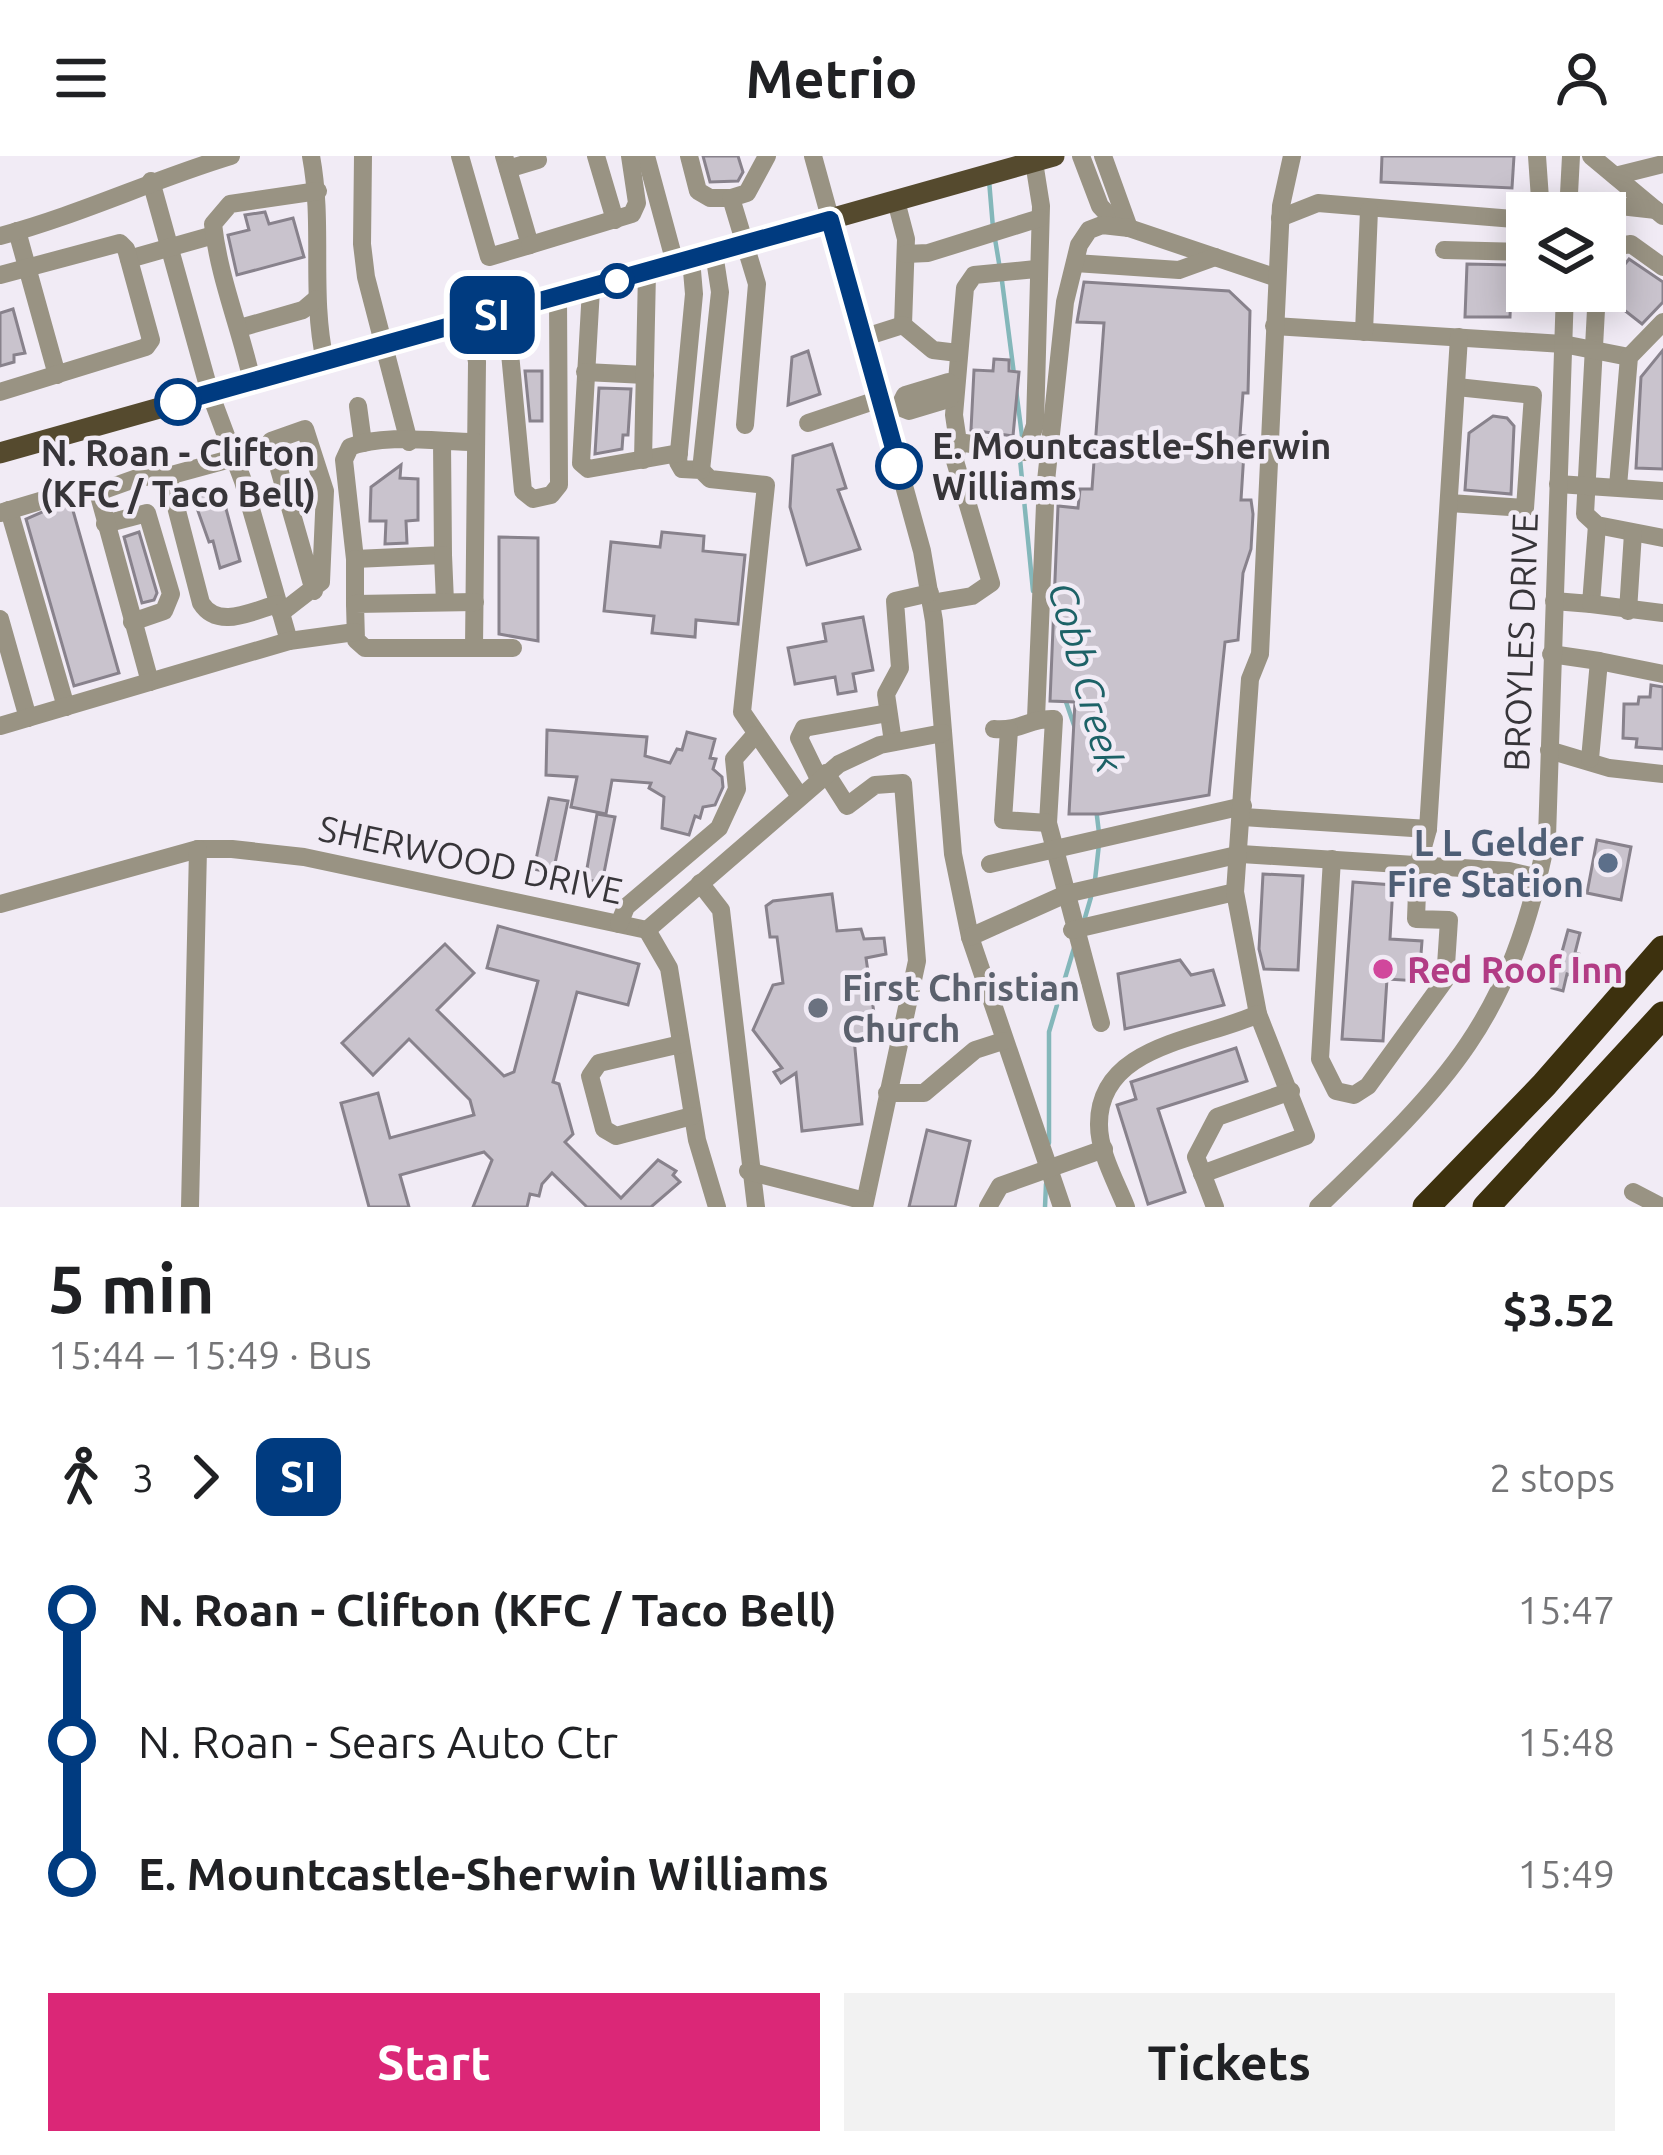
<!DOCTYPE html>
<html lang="en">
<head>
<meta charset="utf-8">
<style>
  :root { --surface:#fff; --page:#f2f2f2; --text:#202124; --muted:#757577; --accent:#db2777 }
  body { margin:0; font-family:Ubuntu,sans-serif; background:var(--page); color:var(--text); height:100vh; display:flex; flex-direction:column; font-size:45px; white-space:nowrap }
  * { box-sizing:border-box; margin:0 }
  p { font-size:39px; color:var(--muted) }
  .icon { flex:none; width:66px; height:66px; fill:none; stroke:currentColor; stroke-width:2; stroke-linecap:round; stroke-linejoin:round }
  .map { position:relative; height:1051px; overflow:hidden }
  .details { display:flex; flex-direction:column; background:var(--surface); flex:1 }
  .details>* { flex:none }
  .badge { padding:0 24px; border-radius:18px; font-size:42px; line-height:78px }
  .controls { position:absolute; left:1506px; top:36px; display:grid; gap:24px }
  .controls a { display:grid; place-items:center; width:120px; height:120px; border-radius:0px; background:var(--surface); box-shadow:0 6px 30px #0003; font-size:60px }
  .map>.badge { position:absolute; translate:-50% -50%; box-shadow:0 0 0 6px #fff }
  .legs { display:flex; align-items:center; gap:18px; height:132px; padding:0 48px; font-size:39px }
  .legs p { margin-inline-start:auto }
  .overview { display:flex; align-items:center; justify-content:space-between; height:204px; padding:0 48px }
  h1 { font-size:66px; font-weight:600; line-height:90px }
  .primary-button { display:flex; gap:24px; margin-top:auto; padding:24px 48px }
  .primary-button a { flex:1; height:138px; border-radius:0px; background:var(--accent); color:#fff; font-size:48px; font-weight:600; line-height:138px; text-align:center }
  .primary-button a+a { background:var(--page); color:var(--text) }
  ul { padding:0 48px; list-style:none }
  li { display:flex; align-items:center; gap:42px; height:132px; font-size:45px }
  li i { display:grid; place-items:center; width:18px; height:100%; margin:0 15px; background:currentColor }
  li i::after { content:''; width:30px; height:30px; margin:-15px; border:9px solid; border-radius:50%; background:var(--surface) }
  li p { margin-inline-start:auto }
  li:first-child i { background:linear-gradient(#0000 50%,currentColor 0) }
  li:last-child i { background:linear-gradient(currentColor 50%,#0000 0) }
  header { display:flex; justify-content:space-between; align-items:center; height:156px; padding:0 48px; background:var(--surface); font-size:54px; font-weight:600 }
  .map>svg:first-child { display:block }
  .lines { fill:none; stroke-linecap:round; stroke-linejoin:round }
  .stream { stroke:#84b7ba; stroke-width:4.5 }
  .building { fill:#c9c3cd; stroke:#88828c; stroke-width:3 }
  .minor { stroke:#999383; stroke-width:18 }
  .major { stroke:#554a2e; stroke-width:21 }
  .highway { stroke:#3d310e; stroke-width:27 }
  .line-1-casing { stroke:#fff; stroke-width:27 }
  .line-1 { stroke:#003b80; stroke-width:18 }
  .stop-1-dot { fill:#fff; stroke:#003b80; stroke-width:6 }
  .service-dot { fill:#5c6f8a; stroke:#f1ebf5; stroke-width:4.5 }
  .hotel-dot { fill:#d1479c; stroke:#f1ebf5; stroke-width:4.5 }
  .worship-dot { fill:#6b7280; stroke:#f1ebf5; stroke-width:4.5 }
  .labels { text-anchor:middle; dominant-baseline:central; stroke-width:9; stroke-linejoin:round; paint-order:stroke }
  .stop-label { font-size:36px; font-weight:bold; fill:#373539; stroke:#f1ebf5; text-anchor:start }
  .street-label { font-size:36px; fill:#373539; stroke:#f1ebf5 }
  .service-label { font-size:36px; font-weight:bold; fill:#4e5e75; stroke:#f1ebf5; text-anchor:end }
  .hotel-label { font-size:36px; font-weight:bold; fill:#b23c85; stroke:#f1ebf5; text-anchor:start }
  .worship-label { font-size:36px; font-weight:bold; fill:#5b616d; stroke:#f1ebf5; text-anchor:start }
  .water-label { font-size:39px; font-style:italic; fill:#1d6267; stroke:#f1ebf5 }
</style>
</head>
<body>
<header><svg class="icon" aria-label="menu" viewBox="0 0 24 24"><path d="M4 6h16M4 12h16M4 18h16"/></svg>Metrio<svg class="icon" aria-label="person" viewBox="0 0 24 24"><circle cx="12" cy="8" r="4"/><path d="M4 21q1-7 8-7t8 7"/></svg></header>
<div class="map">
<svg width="1663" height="1051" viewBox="0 0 1663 1051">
  <rect width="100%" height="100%" fill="#f1ebf5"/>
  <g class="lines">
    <g class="stream">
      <path d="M989,24L993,72"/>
      <path d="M995,83L1000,113"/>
      <path d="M1002,125L1022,280"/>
      <path d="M1020,303L1033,435"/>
      <path d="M1065,543L1075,572"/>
      <path d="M1096,652L1099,677"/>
      <path d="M1095,724L1099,688"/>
      <path d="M1084,765L1091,741"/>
      <path d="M1049,987V876L1074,792"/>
      <path d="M1045,1051L1046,1028"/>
    </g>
  </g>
  <g class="building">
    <path d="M703,0H738L743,16L738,25L710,26Z"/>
    <path d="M1382,0H1514L1512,32L1381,26Z"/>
    <path d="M265,56L269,68L293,62L304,101L237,119L228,79L249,74L245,59Z"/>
    <path d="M1629,103L1663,126V146L1642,168L1610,143L1609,128Z"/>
    <path d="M1467,108L1512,109L1510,161H1465Z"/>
    <path d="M1084,126L1229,135L1250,155L1248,237H1243L1240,279L1245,280L1241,344H1251L1253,358L1251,393L1243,417L1238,484L1225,486L1209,639L1100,658H1069L1075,546L1050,545L1058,350L1078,352L1080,333H1092L1104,167L1077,166Z"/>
    <path d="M13,153L25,197L14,199V206L0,210V157Z"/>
    <path d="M1663,194V313L1636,312L1641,221Z"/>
    <path d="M808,195L820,238L788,249L792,201Z"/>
    <path d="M994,203L1009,204V215L1019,216L1013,280L971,274L974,214L993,215Z"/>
    <path d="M525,215H542V265H530Z"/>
    <path d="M599,232L631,233L628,279H623L622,293L595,298Z"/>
    <path d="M1493,260L1507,262L1514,270L1511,338L1465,334L1469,277Z"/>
    <path d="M832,288L846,332L838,334L860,393L807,409L790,351L793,300Z"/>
    <path d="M401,309L400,322L418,323V364L406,365L407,387L385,388L386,365H370L371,331Z"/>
    <path d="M221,334L240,405L220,412L213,385L209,386L193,341Z"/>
    <path d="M70,344L119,517L74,530L26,363Z"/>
    <path d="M139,376L157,437L154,444L142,447L124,381Z"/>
    <path d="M662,376L704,380L703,395L745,399L738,468L696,464L695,481L652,477L654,460L604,455L611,386L660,391Z"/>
    <path d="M499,381L538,382V485L499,478Z"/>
    <path d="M863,461L873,514L853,518L856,535L838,538L835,521L795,528L788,492L826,485L823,468Z"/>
    <path d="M1651,529L1663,531V593L1636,591L1637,583L1623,582L1624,548H1638L1639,541H1650Z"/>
    <path d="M547,574L647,581L645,600L670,607L677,593L682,594L687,576L715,583L710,602L716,603L713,613L722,621L723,631L715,649L703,651L700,662L695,660L689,679L662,672L664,641L649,632L651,627L612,624L606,658L571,651L577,621L546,619Z"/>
    <path d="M549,642L568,645L553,717L534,713Z"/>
    <path d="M597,658L615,661L602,727L585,723Z"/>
    <path d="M1597,684L1631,691L1621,744L1587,737Z"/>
    <path d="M1263,718L1303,720L1298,814L1264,813L1259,793Z"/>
    <path d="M1353,726L1393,729L1390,783L1422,785L1419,825L1387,823L1383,885L1342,883Z"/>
    <path d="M832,738L837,775L861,773L864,783L884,782L886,798L866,802L877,878L854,882L862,968L802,975L796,917L781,927L774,916L782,912L753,874L773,829L783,827L777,781H770L766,750L773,745Z"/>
    <path d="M498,770L639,808L628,849L577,836L553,926L559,928L573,978L565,986L621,1042L658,1004L676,1015L673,1019L680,1026L651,1051H587L552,1017L542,1028L539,1040L530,1038L527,1051H473L492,1004L484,996L400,1019L409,1051H369L341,947L378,937L390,982L474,959L470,944L409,883L373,919L342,887L445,788L474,817L437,854L504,920L514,916L538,825L487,812Z"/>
    <path d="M1568,774L1580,777L1575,797L1579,798L1573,820L1567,818L1563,835L1552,832Z"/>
    <path d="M1180,804L1191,819L1213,814L1224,849L1125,873L1118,818Z"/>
    <path d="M1236,892L1247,925L1158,953L1185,1036L1148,1048L1117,949L1136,943L1131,926Z"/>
    <path d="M927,974L970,985L955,1051H909Z"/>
  </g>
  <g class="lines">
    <g class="minor">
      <path d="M311,0C324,69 310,137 325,205"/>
      <path d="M363,0L362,88L366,121L409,286"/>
      <path d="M460,0L489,101L530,89L504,0"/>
      <path d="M596,0L615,64"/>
      <path d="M646,0L675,107"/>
      <path d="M689,0L698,35L710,42H731"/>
      <path d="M813,0L922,395L934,465L953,698L970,781L1062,1051"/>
      <path d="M1081,0L1100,50L1117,68L1277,122"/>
      <path d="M1103,0L1129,72"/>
      <path d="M1537,0L1541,57"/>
      <path d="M1591,0L1663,60"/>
      <path d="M1034,6L1041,50L1035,269L1026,296L958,286L954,259L965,132L974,119L1036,113"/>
      <path d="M508,13L538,4"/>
      <path d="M1615,20L1663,8"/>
      <path d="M151,25L210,237L243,325L289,485"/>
      <path d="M896,45L906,83L903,169"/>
      <path d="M1568,57L1571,0"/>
      <path d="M1597,57L1620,50L1656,54"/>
      <path d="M1280,62L1318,47L1527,64"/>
      <path d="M17,75L57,219"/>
      <path d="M0,80C79,59 152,24 231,0"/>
      <path d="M530,89L632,58L637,47L630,0"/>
      <path d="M1444,94L1527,96"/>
      <path d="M906,98L928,97L1040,62"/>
      <path d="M129,103L214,79"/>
      <path d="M691,103L694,138L678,306L682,313L701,314L710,323L766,329L742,556L799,639"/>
      <path d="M1075,107L1179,114L1215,101"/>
      <path d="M1605,112L1618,90L1631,88L1663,111"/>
      <path d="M0,119L120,87L126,93L151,184L146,191L0,236"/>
      <path d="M591,133L581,307L588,313L679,297"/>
      <path d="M1597,135L1585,358L1597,369L1663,382"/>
      <path d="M506,155L523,335L533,343L551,339L559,329L558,141"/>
      <path d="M470,165L477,206L474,492"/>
      <path d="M903,169L933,194L958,197"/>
      <path d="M1274,170L1563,188L1629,201"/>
      <path d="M240,172L303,154L316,143"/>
      <path d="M1364,176L1369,54"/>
      <path d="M862,182L903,169"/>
      <path d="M585,216L645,219"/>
      <path d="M252,225C240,171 219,122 213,68L230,48L318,35"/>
      <path d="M358,250L363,287"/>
      <path d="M883,255L899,251L909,255L949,243L956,232L948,226L905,239L899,251"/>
      <path d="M808,267L880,243"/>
      <path d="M745,269L757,128L731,42L747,37L767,0"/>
      <path d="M442,286L443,399L355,403L344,304L350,291C385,277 439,286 476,286"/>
      <path d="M234,302L168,320L201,447C218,474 252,455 278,448"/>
      <path d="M643,304L647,116"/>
      <path d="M701,314L720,136L714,97"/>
      <path d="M1558,328L1663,335"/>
      <path d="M1618,330L1629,201L1663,166"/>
      <path d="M1449,347L1525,352L1533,239L1457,231"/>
      <path d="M9,354L66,551"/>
      <path d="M0,357L47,343"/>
      <path d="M105,368L147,357L171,438L164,455L132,466"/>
      <path d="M443,399L445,446"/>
      <path d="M355,403V448"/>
      <path d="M1554,445L1591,448L1597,369"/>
      <path d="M475,446L355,448L356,484L365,492H513"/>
      <path d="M931,447L972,440L991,427L955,305L958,286"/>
      <path d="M1591,448L1663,457"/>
      <path d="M1628,455L1633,377"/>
      <path d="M281,457L321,426L325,335L305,273L271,285L314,435"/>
      <path d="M0,463L28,562"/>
      <path d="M1551,498L1599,505"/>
      <path d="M150,526L98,336L140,321L168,320"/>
      <path d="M1036,562L1046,325L1065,146L1079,89L1089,74L1102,69L1129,72"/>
      <path d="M0,570L289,485L355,476"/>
      <path d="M994,573C1023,575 1028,562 1054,563L1048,667L1101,867"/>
      <path d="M1009,574L1003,664L1048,667"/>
      <path d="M893,586L886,538L900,512L895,445L930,437"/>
      <path d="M1549,594L1609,612L1663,618"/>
      <path d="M1590,603L1599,505L1663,518"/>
      <path d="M826,617L847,650L875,629L903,627L917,805L864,1051"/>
      <path d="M819,623L799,582L804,572L888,557"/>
      <path d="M1243,661L1428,673"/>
      <path d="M1332,703L1320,903L1336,935L1354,939L1368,930L1445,824L1449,764L1416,763L1418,709L1428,673L1459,181"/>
      <path d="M990,708L1243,650"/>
      <path d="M700,727L721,754L756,1051"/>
      <path d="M0,748L198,693H232L304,701L647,774L669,812L697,984L717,1051"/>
      <path d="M619,768L626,751L719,672L737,633L734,603L755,579"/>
      <path d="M647,774L839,608L880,589L943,577"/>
      <path d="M1072,774L1235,736"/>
      <path d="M970,781L1066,738L1241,698L1509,715L1539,722"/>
      <path d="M681,888L599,907L590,920L604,973L616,980L692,960"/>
      <path d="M887,937H924L975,894L1003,885"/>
      <path d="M748,1015L865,1045"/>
      <path d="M1202,1018L1306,980L1258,858L1235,736L1250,523L1260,498L1281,50L1292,0"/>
      <path d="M1633,1036L1662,1051"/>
      <path d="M190,1051L198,693"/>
      <path d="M988,1051L1000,1030L1104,993"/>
      <path d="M1126,1051C1116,1026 1099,996 1099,969C1098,888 1202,884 1258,858"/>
      <path d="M1215,1051L1196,1001L1217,961L1291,935"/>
      <path d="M1318,1051C1449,925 1510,867 1547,681L1565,135"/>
    </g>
    <path class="major" d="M0,297L1054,0"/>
    <g class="highway">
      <path d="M1426,1051L1544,929L1663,793"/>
      <path d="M1486,1051L1663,859"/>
    </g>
  </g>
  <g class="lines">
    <defs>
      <path id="line-1" d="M178,246L830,64L899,310"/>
    </defs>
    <use href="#line-1" class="line-1-casing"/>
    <use href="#line-1" class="line-1"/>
  </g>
  <g class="stop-1-dot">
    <circle cx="617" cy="125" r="15"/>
    <circle cx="178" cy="246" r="21"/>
    <circle cx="899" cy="310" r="21"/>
  </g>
  <circle class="service-dot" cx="1608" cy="707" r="12"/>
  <circle class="hotel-dot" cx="1383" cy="813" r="12"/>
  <circle class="worship-dot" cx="818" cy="852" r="12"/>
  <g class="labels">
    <g class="stop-label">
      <text x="932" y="289">E. Mountcastle-Sherwin<tspan x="932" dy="41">Williams</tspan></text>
      <text x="178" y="296" text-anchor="middle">N. Roan - Clifton<tspan x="178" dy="41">(KFC / Taco Bell)</tspan></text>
    </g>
    <g class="street-label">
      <text transform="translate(1520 486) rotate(-88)">BROYLES DRIVE</text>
      <text transform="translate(471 703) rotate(12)">SHERWOOD DRIVE</text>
    </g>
    <g class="service-label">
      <text x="1584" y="686">L L Gelder<tspan x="1584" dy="41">Fire Station</tspan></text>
    </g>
    <g class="hotel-label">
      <text x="1407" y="813">Red Roof Inn</text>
    </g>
    <g class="worship-label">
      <text x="842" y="831">First Christian<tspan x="842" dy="41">Church</tspan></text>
    </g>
    <g class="water-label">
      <text transform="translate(1087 521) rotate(75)">Cobb Creek</text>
    </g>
  </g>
</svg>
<div class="controls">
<a><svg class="icon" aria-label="layers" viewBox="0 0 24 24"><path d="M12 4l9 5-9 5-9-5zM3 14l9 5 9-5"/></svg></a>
</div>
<b class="badge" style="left:492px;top:159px;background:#003b80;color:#fff">SI</b>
</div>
<section class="details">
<div class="overview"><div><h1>5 min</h1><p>15:44 – 15:49 · Bus</p></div><b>$3.52</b></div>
<div class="legs"><svg class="icon" aria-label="walk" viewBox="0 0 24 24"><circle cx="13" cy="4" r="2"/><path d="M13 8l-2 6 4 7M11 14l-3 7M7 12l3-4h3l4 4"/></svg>3<svg class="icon" aria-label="forward" viewBox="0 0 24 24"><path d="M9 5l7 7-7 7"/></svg><b class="badge" style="background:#003b80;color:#fff">SI</b><p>2 stops</p></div>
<ul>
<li><i style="color:#003b80"></i><b>N. Roan - Clifton (KFC / Taco Bell)</b><p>15:47</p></li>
<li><i style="color:#003b80"></i><span>N. Roan - Sears Auto Ctr</span><p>15:48</p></li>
<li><i style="color:#003b80"></i><b>E. Mountcastle-Sherwin Williams</b><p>15:49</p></li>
</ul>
<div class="primary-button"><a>Start</a><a>Tickets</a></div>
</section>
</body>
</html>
